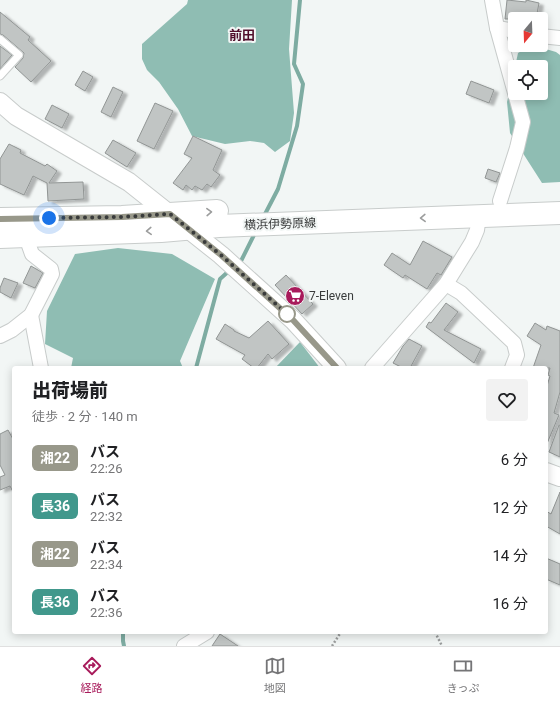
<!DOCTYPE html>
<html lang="ja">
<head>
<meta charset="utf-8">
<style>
  :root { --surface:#fff; --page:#f2f2f2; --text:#202124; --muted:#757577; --line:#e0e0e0; --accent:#a81b5b }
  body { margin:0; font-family:Roboto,"Noto Sans JP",sans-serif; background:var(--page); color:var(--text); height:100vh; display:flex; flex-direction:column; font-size:15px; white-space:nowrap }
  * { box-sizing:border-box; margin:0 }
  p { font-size:13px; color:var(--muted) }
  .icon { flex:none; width:22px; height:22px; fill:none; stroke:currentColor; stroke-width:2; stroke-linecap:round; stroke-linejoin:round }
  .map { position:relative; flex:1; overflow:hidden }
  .sheet { position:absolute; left:12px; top:366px; width:536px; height:268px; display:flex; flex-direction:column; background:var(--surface); border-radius:4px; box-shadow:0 2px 10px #0003 }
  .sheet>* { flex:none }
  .badge { padding:0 8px; border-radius:6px; font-size:14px; line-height:26px }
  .needle { width:26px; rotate:199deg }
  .buttons { position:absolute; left:508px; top:12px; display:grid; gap:8px }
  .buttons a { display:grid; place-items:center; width:40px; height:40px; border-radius:4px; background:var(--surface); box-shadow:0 2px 10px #0003; font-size:20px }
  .you { position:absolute; width:20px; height:20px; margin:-10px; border:3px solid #fff; border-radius:50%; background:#1a73e8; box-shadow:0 0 0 6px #1a73e833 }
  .map>.badge { position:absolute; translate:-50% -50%; box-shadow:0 0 0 2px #fff }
  .round { display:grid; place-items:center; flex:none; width:42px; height:42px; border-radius:4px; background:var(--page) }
  .summary { display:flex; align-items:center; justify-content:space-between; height:68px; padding:0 20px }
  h1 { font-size:19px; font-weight:800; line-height:30px }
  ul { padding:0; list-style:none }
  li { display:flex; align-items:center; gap:12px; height:48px; padding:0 20px }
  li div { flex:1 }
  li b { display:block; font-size:15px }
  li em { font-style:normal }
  li .badge { min-width:44px; font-weight:700; text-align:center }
  .menu { display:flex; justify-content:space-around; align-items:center; height:56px; border-top:1px solid var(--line); background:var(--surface); font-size:11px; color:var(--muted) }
  .menu a { display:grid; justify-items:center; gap:2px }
  .menu .selected { color:var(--accent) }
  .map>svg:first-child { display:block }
  .forest { fill:#8fbdb3 }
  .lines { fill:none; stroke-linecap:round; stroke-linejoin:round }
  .stream { stroke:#7eaca2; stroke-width:4 }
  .building { fill:#c1c5c4; stroke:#919594; filter:url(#shadow) }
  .service-casing { stroke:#c8cccb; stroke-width:9 }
  .minor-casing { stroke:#c8cccb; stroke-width:16 }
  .tertiary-casing { stroke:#c8cccb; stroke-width:20 }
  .primary-casing { stroke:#c8cccb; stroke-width:24 }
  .path { stroke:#999c9c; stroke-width:2.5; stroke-dasharray:2 2; stroke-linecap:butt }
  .service { stroke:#fff; stroke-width:7 }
  .minor { stroke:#fff; stroke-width:14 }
  .tertiary { stroke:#fff; stroke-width:18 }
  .primary { stroke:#fff; stroke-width:22 }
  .oneway { stroke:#9c9d9d }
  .line-casing { stroke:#fff; stroke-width:9 }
  .line { stroke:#98988a; stroke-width:6 }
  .walk { stroke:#393b3b; stroke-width:4; stroke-dasharray:0 7.2 }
  .stop-dot { fill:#fff; stroke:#98988a; stroke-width:2 }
  .labels { text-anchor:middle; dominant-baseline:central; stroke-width:4; stroke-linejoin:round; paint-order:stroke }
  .street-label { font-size:12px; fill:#393b3b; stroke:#f2f6f5 }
  .poi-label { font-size:12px; fill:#393b3b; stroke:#f2f6f5; text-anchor:start }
  .neighbourhood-label { font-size:13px; font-weight:bold; fill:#510f2b; stroke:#f2f6f5 }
</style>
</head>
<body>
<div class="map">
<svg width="560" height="646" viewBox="0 0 560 646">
  <defs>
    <filter id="shadow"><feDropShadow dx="4.5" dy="2.5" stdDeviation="1" flood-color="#0004"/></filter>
  </defs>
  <rect width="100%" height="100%" fill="#f2f6f5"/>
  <g class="forest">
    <path d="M188,0H292L289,49L294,113L290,141L275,152L264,143L250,141L225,144L192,136L178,109L159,82L147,70L142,59V44L187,4Z"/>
    <path d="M532,45L556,52L560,55V182L542,183L510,133L507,102L515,68V93H541V67H515L518,53Z"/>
    <path d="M118,248L172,254L215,279L180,361L183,368H71L73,358L45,344L47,311L75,254Z"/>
    <path d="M300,342L320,368H275Z"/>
  </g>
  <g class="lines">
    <g class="stream">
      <path d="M263,218L278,189L297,126L303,84L294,64L300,0"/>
      <path d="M237,264L241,261L256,231"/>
      <path d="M196,368L220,279L230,270"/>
      <path d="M123,632V641L124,646"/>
    </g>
  </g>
  <g class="building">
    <path d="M507,0L526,2V0L539,3L536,19H505Z"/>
    <path d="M0,12L30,37L28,40L51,61L31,82L15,67L23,58L24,53L3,35L0,34Z"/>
    <path d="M0,46L12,55L0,69Z"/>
    <path d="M83,71L93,77L85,91L75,85Z"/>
    <path d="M471,81L494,90L489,103L466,94Z"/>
    <path d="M113,87L123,92L111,117L101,112Z"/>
    <path d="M155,103L173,111L154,149L137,141Z"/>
    <path d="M52,105L69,114L62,128L45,119Z"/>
    <path d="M193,136L222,150L213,170L220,175L211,187L207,184L202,190L195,186L192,190L186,185L183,190L173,183L192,158L184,154Z"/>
    <path d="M113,140L136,153L127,167L105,153Z"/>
    <path d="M9,144L21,150L20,153L45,166L47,164L57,171L49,183L83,182L84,199L48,201L47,183L33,176L24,195L0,184V159Z"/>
    <path d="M488,169L500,173L496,182L485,178Z"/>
    <path d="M423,241L452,257L441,275L437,273L427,289L405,275L403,278L384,265L392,253L410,265Z"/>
    <path d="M31,266L43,273L35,288L23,283Z"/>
    <path d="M286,275L313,304L302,314L275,285Z"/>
    <path d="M4,278L18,283L11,298L0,292V288Z"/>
    <path d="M446,303L458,312L444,330L481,349L474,363L426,327L429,322L431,323Z"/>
    <path d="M268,321L289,344L272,359L268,354L257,368H254L242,359L245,355L216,339L225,324L234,330V331L249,338Z"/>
    <path d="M535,323L546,330L547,326L560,331V392L554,413L559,415L546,446V389L550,376L548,375L550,368H533L541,345L527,336Z"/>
    <path d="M409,339L422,346L410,368H403L393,363L403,346Z"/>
    <path d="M559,425H560V457L549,452Z"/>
    <path d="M8,430L14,441V494L10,486L0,490V477L5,475L0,465V434Z"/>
    <path d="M560,492V534L546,526V511L551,514Z"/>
    <path d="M546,558L560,564V585L546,579Z"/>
    <path d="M220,634L238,646H212Z"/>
  </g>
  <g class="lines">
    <defs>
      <path id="service" d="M0,39L19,55L0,76"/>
      <g id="minor">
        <path d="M492,0L497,28L523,122L517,148L500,201"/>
        <path d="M497,28L515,31"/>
        <path d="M541,36L560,38"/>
        <path d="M446,284L461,293L514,343L517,355L512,368"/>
        <path d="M31,315L41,368"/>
        <path d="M0,336L12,330L31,315L52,274L51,269L32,254L26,237"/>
        <path d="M372,368L446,284L472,242L477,230L479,216"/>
        <path d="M184,646L207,632"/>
      </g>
      <g id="tertiary">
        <path d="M0,102L16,116L129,182L221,255L293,320L337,368"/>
        <path d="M546,472L560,477"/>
      </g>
      <g id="primary">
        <path d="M0,219L122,217L217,211"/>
        <path d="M0,237L161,231L219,226L560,213"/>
      </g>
    </defs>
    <use href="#service" class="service-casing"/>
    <use href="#minor" class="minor-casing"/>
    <use href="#tertiary" class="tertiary-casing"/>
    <use href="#primary" class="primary-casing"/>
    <g class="path">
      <path d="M435,632L442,646"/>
      <path d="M332,646L341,632"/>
    </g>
    <use href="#service" class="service"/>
    <use href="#minor" class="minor"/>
    <use href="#tertiary" class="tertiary"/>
    <use href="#primary" class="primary"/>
  </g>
  <defs><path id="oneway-chevron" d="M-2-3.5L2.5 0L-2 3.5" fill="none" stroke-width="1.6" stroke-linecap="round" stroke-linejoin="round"/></defs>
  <g class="oneway">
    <use href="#oneway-chevron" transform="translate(209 212) rotate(-2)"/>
    <use href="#oneway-chevron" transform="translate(423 218) rotate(178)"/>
    <use href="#oneway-chevron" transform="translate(149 231) rotate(177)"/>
  </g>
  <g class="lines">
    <defs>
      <path id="line" d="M0,219L122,217L170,214L221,255L293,320L337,368"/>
    </defs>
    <use href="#line" class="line-casing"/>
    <use href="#line" class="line"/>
    <path class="walk" d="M49,218L122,217L170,214L221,255L287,314"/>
  </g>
  <defs>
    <symbol id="supermarket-disc" viewBox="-11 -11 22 22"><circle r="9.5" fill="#a81b5b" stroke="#f2f6f5"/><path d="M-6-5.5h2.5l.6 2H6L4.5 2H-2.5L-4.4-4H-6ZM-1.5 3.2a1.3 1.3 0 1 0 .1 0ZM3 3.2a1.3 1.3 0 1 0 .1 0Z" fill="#fff"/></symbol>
  </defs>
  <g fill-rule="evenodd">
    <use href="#supermarket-disc" x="284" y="285" width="22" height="22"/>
  </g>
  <circle class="stop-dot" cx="287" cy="314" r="8"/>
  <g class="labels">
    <g class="street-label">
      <text transform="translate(280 224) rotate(-2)">横浜伊勢原線</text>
    </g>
    <g class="poi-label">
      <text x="309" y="296">7-Eleven</text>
    </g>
    <g class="neighbourhood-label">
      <text x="242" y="35">前田</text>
    </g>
  </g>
</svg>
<div class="buttons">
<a><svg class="needle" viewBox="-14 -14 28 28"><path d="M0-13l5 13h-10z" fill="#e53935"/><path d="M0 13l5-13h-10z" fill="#757577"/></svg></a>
<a><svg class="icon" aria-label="locate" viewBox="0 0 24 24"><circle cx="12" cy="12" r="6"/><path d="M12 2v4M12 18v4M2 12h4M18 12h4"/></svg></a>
</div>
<div class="you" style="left:49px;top:218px"></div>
<section class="sheet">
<div class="summary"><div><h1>出荷場前</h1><p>徒歩 · 2 分 · 140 m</p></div><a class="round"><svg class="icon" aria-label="heart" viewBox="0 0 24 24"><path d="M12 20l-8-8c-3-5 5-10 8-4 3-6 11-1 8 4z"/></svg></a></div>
<ul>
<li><span class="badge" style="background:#98988a;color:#fff">湘22</span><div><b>バス</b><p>22:26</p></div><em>6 分</em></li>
<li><span class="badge" style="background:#41988c;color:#fff">長36</span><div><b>バス</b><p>22:32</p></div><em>12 分</em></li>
<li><span class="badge" style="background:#98988a;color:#fff">湘22</span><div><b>バス</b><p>22:34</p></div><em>14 分</em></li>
<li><span class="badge" style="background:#41988c;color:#fff">長36</span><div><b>バス</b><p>22:36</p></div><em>16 分</em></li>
</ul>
</section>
</div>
<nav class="menu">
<a class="selected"><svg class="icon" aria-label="directions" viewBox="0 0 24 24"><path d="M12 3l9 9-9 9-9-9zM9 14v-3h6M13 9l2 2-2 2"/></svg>経路</a>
<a><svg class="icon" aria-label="map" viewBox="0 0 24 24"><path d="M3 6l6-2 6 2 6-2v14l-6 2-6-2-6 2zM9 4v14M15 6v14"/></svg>地図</a>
<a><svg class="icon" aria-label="tickets" viewBox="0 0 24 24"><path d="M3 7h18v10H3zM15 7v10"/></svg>きっぷ</a>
</nav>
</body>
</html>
